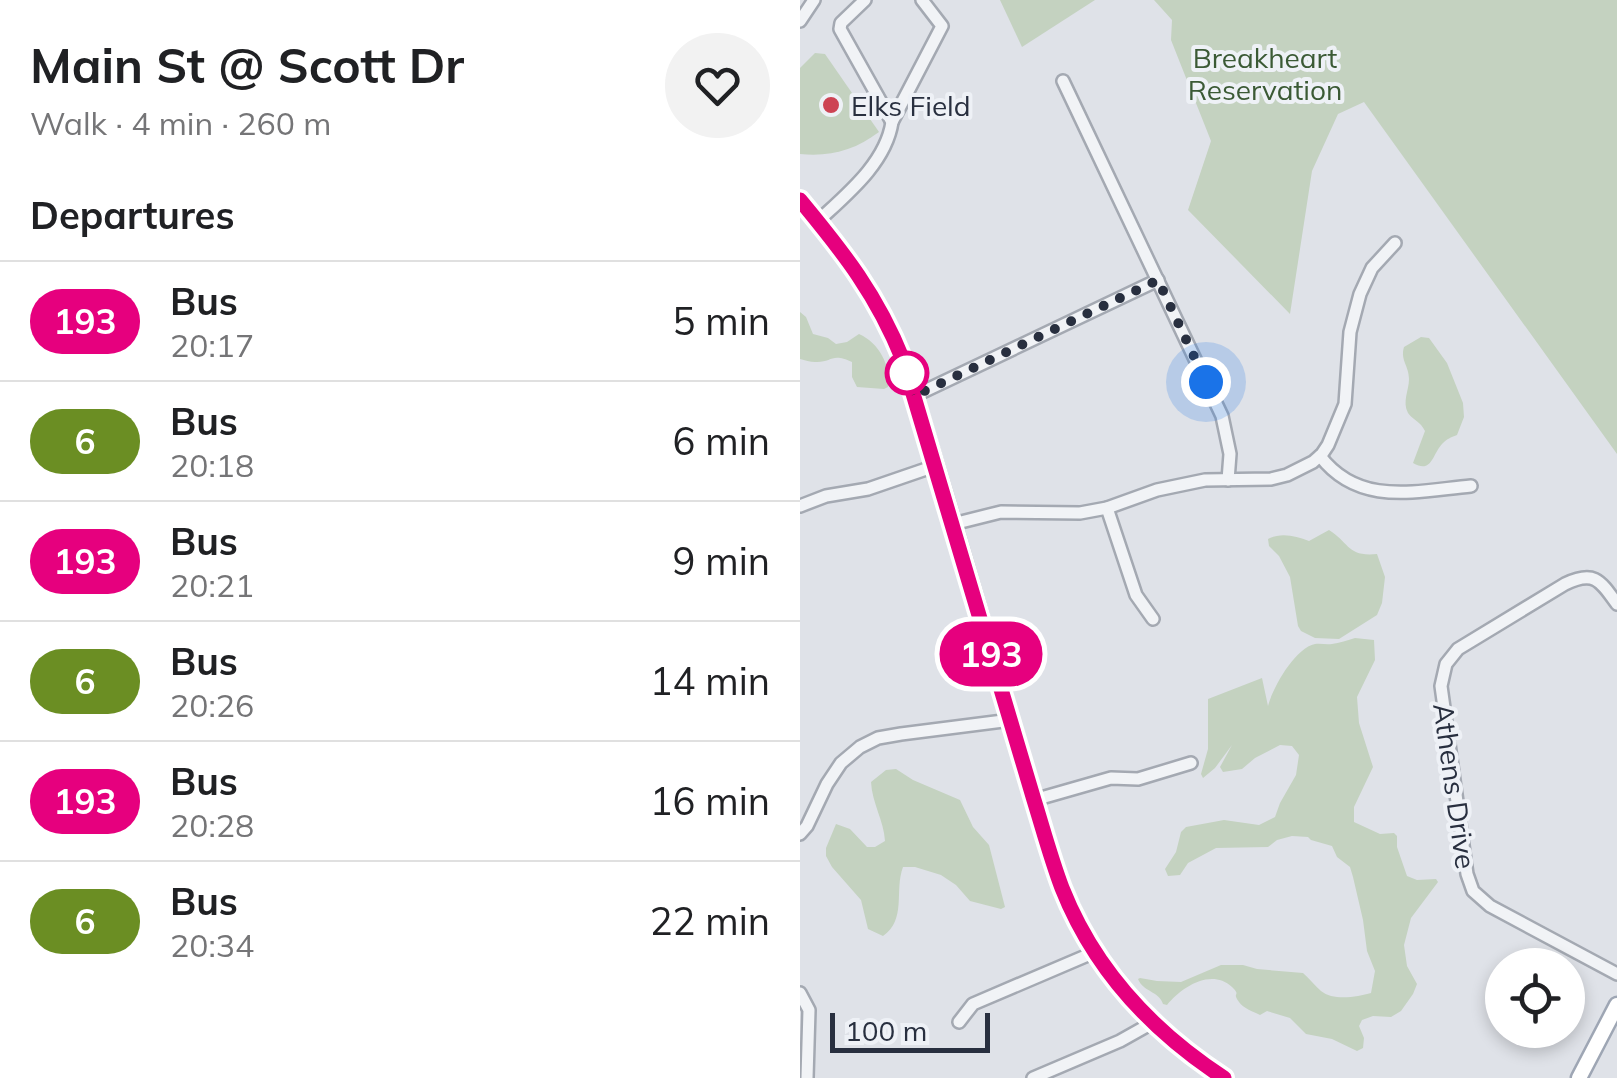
<!DOCTYPE html>
<html lang="en">
<head>
<meta charset="utf-8">
<style>
  :root { --surface:#fff; --page:#f2f2f2; --text:#202124; --muted:#757577; --line:#e0e0e0 }
  body { margin:0; font-family:Mulish,sans-serif; background:var(--page); color:var(--text); height:100vh; display:flex; flex-direction:column; font-size:38px; white-space:nowrap }
  * { box-sizing:border-box; margin:0 }
  p { font-size:32px; color:var(--muted) }
  .icon { flex:none; width:55px; height:55px; fill:none; stroke:currentColor; stroke-width:2; stroke-linecap:round; stroke-linejoin:round }
  .map { position:relative; flex:1; overflow:hidden }
  .side { display:flex; flex-direction:column; background:var(--surface); width:800px }
  .side>* { flex:none }
  .badge { padding:0 20px; border-radius:32px; font-size:35px; line-height:65px }
  .controls { position:absolute; left:685px; top:948px; display:grid; gap:20px }
  .controls a { display:grid; place-items:center; width:100px; height:100px; border-radius:50%; background:var(--surface); box-shadow:0 5px 15px #0003; font-size:50px }
  .scale { position:absolute; left:30px; bottom:25px; width:160px; box-sizing:border-box; padding-left:10px; border:5px solid #282f3f; border-top:0; font-size:28px; line-height:35px; white-space:nowrap; color:#282f3f; -webkit-text-stroke:8px #eef1f6; paint-order:stroke }
  .you { position:absolute; width:50px; height:50px; margin:-25px; border:8px solid #fff; border-radius:50%; background:#1a73e8; box-shadow:0 0 0 15px #1a73e833 }
  .map>.badge { position:absolute; translate:-50% -50%; box-shadow:0 0 0 5px #fff }
  h2 { padding:0 30px; font-size:38px; line-height:90px }
  .round { display:grid; place-items:center; flex:none; width:105px; height:105px; border-radius:52px; background:var(--page) }
  .overview { display:flex; align-items:center; justify-content:space-between; height:170px; padding:0 30px }
  h1 { font-size:48px; font-weight:700; line-height:75px }
  ul { padding:0; list-style:none }
  li { display:flex; align-items:center; gap:30px; height:120px; padding:0 30px; border-top:2px solid var(--line) }
  li div { flex:1 }
  li b { display:block; font-size:38px }
  li em { font-style:normal }
  li .badge { min-width:110px; font-weight:700; text-align:center }
  main { display:flex; flex:1; min-height:0 }
  .map>svg:first-child { display:block }
  .green { fill:#c4d2c0 }
  .lines { fill:none; stroke-linecap:round; stroke-linejoin:round }
  .minor-casing { stroke:#a4a9b2; stroke-width:16 }
  .major-casing { stroke:#9ea6b4; stroke-width:19 }
  .minor { stroke:#f1f3f6; stroke-width:11 }
  .major { stroke:#fff; stroke-width:14 }
  .line-casing { stroke:#fff; stroke-width:22 }
  .line { stroke:#e6007e; stroke-width:15 }
  .walk { stroke:#282f3f; stroke-width:10; stroke-dasharray:0 18 }
  .poi-dot { fill:#cd4353; stroke:#eef1f6; stroke-width:4 }
  .stop-dot { fill:#fff; stroke:#e6007e; stroke-width:5 }
  .labels { text-anchor:middle; dominant-baseline:central; stroke-width:8; stroke-linejoin:round; paint-order:stroke }
  .park-label { font-size:28px; fill:#3b5a35; stroke:#eef1f6 }
  .poi-label { font-size:28px; fill:#282f3f; stroke:#eef1f6; text-anchor:start }
  .street-label { font-size:28px; fill:#282f3f; stroke:#eef1f6 }
</style>
</head>
<body>
<main>
<section class="side">
<div class="overview"><div><h1>Main St @ Scott Dr</h1><p>Walk · 4 min · 260 m</p></div><a class="round"><svg class="icon" aria-label="heart" viewBox="0 0 24 24"><path d="M12 20l-8-8c-3-5 5-10 8-4 3-6 11-1 8 4z"/></svg></a></div>
<h2>Departures</h2>
<ul>
<li><span class="badge" style="background:#e6007e;color:#fff">193</span><div><b>Bus</b><p>20:17</p></div><em>5 min</em></li>
<li><span class="badge" style="background:#6b8e23;color:#fff">6</span><div><b>Bus</b><p>20:18</p></div><em>6 min</em></li>
<li><span class="badge" style="background:#e6007e;color:#fff">193</span><div><b>Bus</b><p>20:21</p></div><em>9 min</em></li>
<li><span class="badge" style="background:#6b8e23;color:#fff">6</span><div><b>Bus</b><p>20:26</p></div><em>14 min</em></li>
<li><span class="badge" style="background:#e6007e;color:#fff">193</span><div><b>Bus</b><p>20:28</p></div><em>16 min</em></li>
<li><span class="badge" style="background:#6b8e23;color:#fff">6</span><div><b>Bus</b><p>20:34</p></div><em>22 min</em></li>
</ul>
</section>
<div class="map">
<svg width="817" height="1078" viewBox="0 0 817 1078">
  <rect width="100%" height="100%" fill="#dfe2e8"/>
  <g class="green">
    <path d="M200,0H295L222,47Z"/>
    <path d="M354,0H817V454L564,102L538,114L512,171L490,314L388,210L411,141L371,40L372,20Z"/>
    <path d="M15,53L25,54L79,132C55,150 31,157 0,154V68Z"/>
    <path d="M0,312L6,317L13,334L28,338L36,344L47,342L59,334C79,343 91,365 88,387L84,389L57,387L52,377V362C31,352 32,363 15,362C10,362 5,360 0,359Z"/>
    <path d="M621,337L629,338L647,363L663,403L664,417L657,435C650,438 648,438 642,444C632,455 632,474 613,463L625,431C620,421 614,421 608,413C602,402 609,390 609,379C609,366 600,360 604,347Z"/>
    <path d="M529,530C550,543 547,557 577,554L585,577L582,603L577,615L539,639L515,638L501,631L498,626L490,577L479,556L469,546L468,539C481,532 496,536 509,541Z"/>
    <path d="M555,638L574,640L575,660L557,697L559,723L573,767L554,807V822L580,834L594,833L597,836V847L607,876L617,880L636,879L638,882L611,918L604,945L607,966L617,984L613,994L601,1011L591,1017L573,1016L562,1020L559,1026L564,1038L563,1048L557,1051L532,1039L506,1034L490,1018L467,1011L460,1015C454,1012 443,1008 439,1002C431,991 442,997 432,987C411,968 382,987 367,1005L363,1004C359,991 343,992 338,979L340,978L357,981L381,982L421,965H443L457,969L503,973C509,978 515,986 521,991C533,1001 557,997 571,993L575,971L567,951L563,920L553,877L550,867L537,857L532,846L511,840L508,837L492,836L477,840L468,847L416,848L388,863L380,875L368,876L365,869L376,852L381,832L386,827L424,820L459,825L475,817L480,803L496,775L499,755L492,746L480,745L455,758L442,769L423,772L420,767L432,745L415,768L403,778L401,774L408,749V699L462,678L468,706C473,687 495,648 515,644C521,643 526,645 532,644C539,643 548,640 555,638Z"/>
    <path d="M96,769L113,780L160,800L173,827L189,845L205,907L201,909L170,901L156,885L141,875L115,867H103C94,891 107,919 83,936L68,929L61,900L32,867L26,856V848L36,824L50,829L67,847H75L85,841C84,821 72,803 71,782L86,770Z"/>
  </g>
  <g class="lines">
    <defs>
      <g id="minor">
        <path d="M65,0L41,23L40,29L92,122"/>
        <path d="M0,21L14,0"/>
        <path d="M263,81L422,416L430,454L428,480"/>
        <path d="M18,221C46,195 86,163 92,122L142,26L122,0"/>
        <path d="M114,396L358,280"/>
        <path d="M520,456C559,507 616,491 671,486"/>
        <path d="M0,506L26,496L68,489L135,466"/>
        <path d="M307,508L336,595L353,619"/>
        <path d="M153,524L201,512L280,513L307,508L357,490L405,480L471,479L487,475L513,462L522,454L528,445L545,404L550,332L560,294L572,268L595,243"/>
        <path d="M817,604C800,580 794,570 765,584L658,649L646,664L641,686L667,874L673,891L690,906L817,974"/>
        <path d="M234,800L311,778L338,779L391,763"/>
        <path d="M0,834L7,826L27,784L41,763L60,747L78,738L101,734L211,720"/>
        <path d="M0,993L9,1010L7,1078"/>
        <path d="M159,1022L173,1004L295,952"/>
        <path d="M233,1078L320,1041L352,1023"/>
      </g>
      <g id="major">
        <path d="M0,200C43,251 78,296 103,360C141,478 175,597 210,717C232,794 250,875 291,945C324,1001 371,1043 424,1078"/>
        <path d="M779,1078L817,1005"/>
      </g>
    </defs>
    <use href="#minor" class="minor-casing"/>
    <use href="#major" class="major-casing"/>
    <use href="#minor" class="minor"/>
    <use href="#major" class="major"/>
  </g>
  <g class="lines">
    <defs>
      <path id="line" d="M0,200C44,253 77,295 103,360L234,800C243,829 251,859 262,888C294,969 352,1031 424,1078"/>
    </defs>
    <use href="#line" class="line-casing"/>
    <use href="#line" class="line"/>
    <path class="walk" d="M107,373L114,396L358,280L406,382"/>
  </g>
  <circle class="poi-dot" cx="31" cy="105" r="10"/>
  <circle class="stop-dot" cx="107" cy="373" r="20"/>
  <g class="labels">
    <g class="park-label">
      <text x="465" y="57">Breakheart<tspan x="465" dy="32">Reservation</tspan></text>
    </g>
    <g class="poi-label">
      <text x="51" y="105">Elks Field</text>
    </g>
    <g class="street-label">
      <text transform="translate(655 786) rotate(82)">Athens Drive</text>
    </g>
  </g>
</svg>
<div class="controls">
<a><svg class="icon" aria-label="locate" viewBox="0 0 24 24"><circle cx="12" cy="12" r="6"/><path d="M12 2v4M12 18v4M2 12h4M18 12h4"/></svg></a>
</div>
<div class="scale">100 m</div>
<div class="you" style="left:406px;top:382px"></div>
<b class="badge" style="left:191px;top:654px;background:#e6007e;color:#fff">193</b>
</div>
</main>
</body>
</html>
